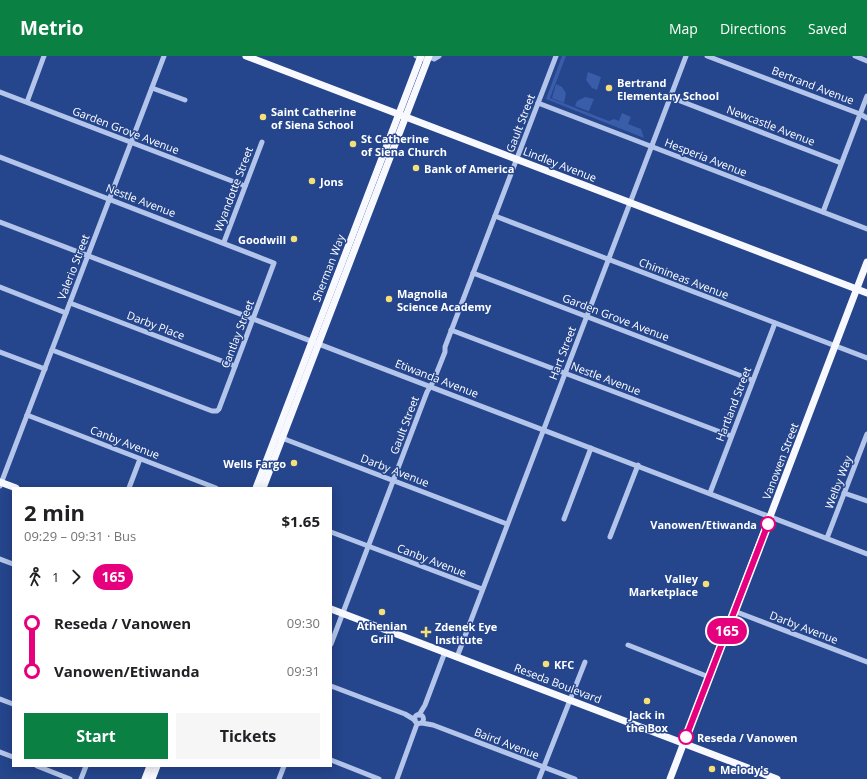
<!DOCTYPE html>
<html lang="en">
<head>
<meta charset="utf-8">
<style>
  :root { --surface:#fff; --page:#f6f6f6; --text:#202124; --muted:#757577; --accent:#0b8043 }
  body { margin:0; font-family:"Open Sans",sans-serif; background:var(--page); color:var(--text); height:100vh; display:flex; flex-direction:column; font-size:15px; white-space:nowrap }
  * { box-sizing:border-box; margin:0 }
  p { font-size:13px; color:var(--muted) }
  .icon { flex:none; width:22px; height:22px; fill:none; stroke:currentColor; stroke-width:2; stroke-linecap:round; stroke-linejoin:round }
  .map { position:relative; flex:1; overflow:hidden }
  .panel { position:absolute; left:12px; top:431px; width:320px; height:280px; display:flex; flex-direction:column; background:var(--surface); border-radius:0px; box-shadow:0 2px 10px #0003 }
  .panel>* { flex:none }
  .badge { padding:0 8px; border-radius:13px; font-size:14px; line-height:26px }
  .map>.badge { position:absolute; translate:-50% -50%; box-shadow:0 0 0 2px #fff }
  .legs { display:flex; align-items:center; gap:6px; height:44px; padding:0 12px; font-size:13px }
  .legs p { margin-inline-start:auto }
  .head { display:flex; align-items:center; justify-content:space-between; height:68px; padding:0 12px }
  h1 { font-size:22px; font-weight:700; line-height:30px }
  .button { display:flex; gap:8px; margin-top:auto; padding:8px 12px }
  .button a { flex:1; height:46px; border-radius:0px; background:var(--accent); color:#fff; font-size:16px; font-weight:700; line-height:46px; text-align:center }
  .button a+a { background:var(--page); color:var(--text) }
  ul { padding:0 12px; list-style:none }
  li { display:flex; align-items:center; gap:14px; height:48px; font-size:15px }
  li i { display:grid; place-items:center; width:6px; height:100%; margin:0 5px; background:currentColor }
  li i::after { content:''; width:10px; height:10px; margin:-5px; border:3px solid; border-radius:50%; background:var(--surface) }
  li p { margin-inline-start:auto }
  li:first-child i { background:linear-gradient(#0000 50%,currentColor 0) }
  li:last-child i { background:linear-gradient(currentColor 50%,#0000 0) }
  header { display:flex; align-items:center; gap:24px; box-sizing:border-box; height:56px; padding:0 20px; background:var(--accent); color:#fff }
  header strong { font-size:19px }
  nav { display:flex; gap:22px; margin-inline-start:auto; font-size:14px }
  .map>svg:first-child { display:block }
  .green { fill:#395da8 }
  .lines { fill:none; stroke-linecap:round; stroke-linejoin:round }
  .minor { stroke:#b3c5ea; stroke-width:5 }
  .major { stroke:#f7f9fe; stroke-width:7 }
  .line-1-casing { stroke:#fff; stroke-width:9 }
  .line-1 { stroke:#e6007e; stroke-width:6 }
  .poi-dot { fill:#f4df78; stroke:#25458c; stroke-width:1.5 }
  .stop-1-dot { fill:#fff; stroke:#e6007e; stroke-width:2 }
  .labels { text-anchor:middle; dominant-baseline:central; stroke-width:3; stroke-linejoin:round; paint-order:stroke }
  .poi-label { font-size:11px; font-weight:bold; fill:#fff; stroke:#25458c; text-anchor:start }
  .street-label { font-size:11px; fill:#fff; stroke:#25458c }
  .stop-label { font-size:11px; font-weight:bold; fill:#fff; stroke:#25458c; text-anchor:end }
</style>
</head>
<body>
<header>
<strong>Metrio</strong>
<nav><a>Map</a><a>Directions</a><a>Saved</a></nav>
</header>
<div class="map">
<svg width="867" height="723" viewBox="0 0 867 723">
  <rect width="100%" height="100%" fill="#25458c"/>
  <g class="green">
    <path d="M562,0H566L550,42L609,65L614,63L619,65L622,57L631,61L628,68L641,73L644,82L546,43Z"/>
    <path d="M588,16L601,21L597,34L592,32L586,24Z"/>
    <path d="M556,28L562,31L566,37L564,47L552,42Z"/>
    <path d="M585,41L594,43L589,55H588L575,50L577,45Z"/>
  </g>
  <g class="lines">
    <g class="minor">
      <path d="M416,0L428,4"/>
      <path d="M707,0L860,58L867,62"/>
      <path d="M855,0L867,5"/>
      <path d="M429,1L434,3L439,0"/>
      <path d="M152,32L185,44"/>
      <path d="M0,36L245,130"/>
      <path d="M670,41L841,107"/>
      <path d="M27,46L44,0"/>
      <path d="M538,47L867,173"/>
      <path d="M0,101L274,207L219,353L217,355H212L52,294"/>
      <path d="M823,156L867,40"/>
      <path d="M495,160L867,302"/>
      <path d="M0,166L867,498"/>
      <path d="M224,186L262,86"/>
      <path d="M473,217L752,324"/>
      <path d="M0,231L66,257"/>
      <path d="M70,247L235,310"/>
      <path d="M451,274L731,380"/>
      <path d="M0,296L45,313"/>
      <path d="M27,359L216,432"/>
      <path d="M280,380L287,384L507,468"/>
      <path d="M0,430L164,0"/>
      <path d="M129,432L140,403"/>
      <path d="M710,437L775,267"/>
      <path d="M844,437L867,445"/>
      <path d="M564,463L591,392"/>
      <path d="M331,476L482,533"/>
      <path d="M610,481L638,409"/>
      <path d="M827,482L867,378"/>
      <path d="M0,503L13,508"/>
      <path d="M734,555L867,606"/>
      <path d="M331,588L427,336L433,326L445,296V291L556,0"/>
      <path d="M628,589L709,621"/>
      <path d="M457,601L686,0"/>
      <path d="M331,630L405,658L415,664"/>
      <path d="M0,643L13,648"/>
      <circle cx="419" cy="663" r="4.5"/>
      <path d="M419,659L425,649L445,596"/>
      <path d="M422,667L433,669L575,723"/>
      <path d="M0,696L13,701"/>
      <path d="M331,704L379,723"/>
      <path d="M37,710L70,723"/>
      <path d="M81,723L86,710"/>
      <path d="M279,723L284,710"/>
      <path d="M397,723L417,668"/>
      <path d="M539,723L585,606"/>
    </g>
    <g class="major">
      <path d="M246,0L867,237"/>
      <path d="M0,426L16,432"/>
      <path d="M256,432L421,0"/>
      <path d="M263,432L429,0"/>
      <path d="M331,553L777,723"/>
      <path d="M145,723L150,710"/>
      <path d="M152,723L157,710"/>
      <path d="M670,723L867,206"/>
    </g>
  </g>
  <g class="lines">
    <defs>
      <path id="line-1" d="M686,681L768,468"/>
    </defs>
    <use href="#line-1" class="line-1-casing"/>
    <use href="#line-1" class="line-1"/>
  </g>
  <g class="poi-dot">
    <circle cx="609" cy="32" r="4"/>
    <circle cx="263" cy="61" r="4"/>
    <circle cx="353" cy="88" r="4"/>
    <circle cx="416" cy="112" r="4"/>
    <circle cx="312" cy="125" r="4"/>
    <circle cx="294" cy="183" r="4"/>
    <circle cx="389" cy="243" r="4"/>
    <circle cx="294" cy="407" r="4"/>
    <circle cx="706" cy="528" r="4"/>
    <circle cx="382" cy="556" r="4"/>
    <path d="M424 570h4v4h4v4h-4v4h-4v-4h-4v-4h4z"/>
    <circle cx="546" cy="608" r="4"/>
    <circle cx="647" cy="645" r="4"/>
    <circle cx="712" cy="713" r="4"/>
  </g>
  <g class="stop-1-dot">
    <circle cx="768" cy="468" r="7"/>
    <circle cx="686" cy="681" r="7"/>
  </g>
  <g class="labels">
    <g class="poi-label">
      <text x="617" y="26">Bertrand<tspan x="617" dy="13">Elementary School</tspan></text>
      <text x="271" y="55">Saint Catherine<tspan x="271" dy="13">of Siena School</tspan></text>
      <text x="361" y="82">St Catherine<tspan x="361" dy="13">of Siena Church</tspan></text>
      <text x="424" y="112">Bank of America</text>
      <text x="320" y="125">Jons</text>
      <text x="286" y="183" text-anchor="end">Goodwill</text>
      <text x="397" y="237">Magnolia<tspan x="397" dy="13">Science Academy</tspan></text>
      <text x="286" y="407" text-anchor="end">Wells Fargo</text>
      <text x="698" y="522" text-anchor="end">Valley<tspan x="698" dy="13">Marketplace</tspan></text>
      <text x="382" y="569" text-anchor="middle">Athenian<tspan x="382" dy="13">Grill</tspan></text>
      <text x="435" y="570">Zdenek Eye<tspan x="435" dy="13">Institute</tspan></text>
      <text x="554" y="608">KFC</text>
      <text x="647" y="658" text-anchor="middle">Jack in<tspan x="647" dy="13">the Box</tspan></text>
      <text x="720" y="713">Melody's</text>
    </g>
    <g class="street-label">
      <text transform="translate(813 29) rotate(21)">Bertrand Avenue</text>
      <text transform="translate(520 67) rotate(-69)">Gault Street</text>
      <text transform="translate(771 69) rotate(21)">Newcastle Avenue</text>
      <text transform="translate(126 74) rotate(21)">Garden Grove Avenue</text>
      <text transform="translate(706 101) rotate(21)">Hesperia Avenue</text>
      <text transform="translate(560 108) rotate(21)">Lindley Avenue</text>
      <text transform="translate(233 133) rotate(-69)">Wyandotte Street</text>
      <text transform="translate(141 144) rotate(21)">Nestle Avenue</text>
      <text transform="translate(73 211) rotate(-69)">Valerio Street</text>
      <text transform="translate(328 212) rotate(-69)">Sherman Way</text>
      <text transform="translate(684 222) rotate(21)">Chimineas Avenue</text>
      <text transform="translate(616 261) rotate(21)">Garden Grove Avenue</text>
      <text transform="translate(156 269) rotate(21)">Darby Place</text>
      <text transform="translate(237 278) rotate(-69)">Cantlay Street</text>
      <text transform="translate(562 297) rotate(-69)">Hart Street</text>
      <text transform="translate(437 322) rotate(21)">Etiwanda Avenue</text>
      <text transform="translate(606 322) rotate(21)">Nestle Avenue</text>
      <text transform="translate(733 348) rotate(-69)">Hartland Street</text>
      <text transform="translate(404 369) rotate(-69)">Gault Street</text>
      <text transform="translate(125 386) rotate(21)">Canby Avenue</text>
      <text transform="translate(780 405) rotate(-69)">Vanowen Street</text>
      <text transform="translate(395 414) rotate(21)">Darby Avenue</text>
      <text transform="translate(838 426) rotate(-69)">Welby Way</text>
      <text transform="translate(432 504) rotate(21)">Canby Avenue</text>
      <text transform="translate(804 571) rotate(21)">Darby Avenue</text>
      <text transform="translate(558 627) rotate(21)">Reseda Boulevard</text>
      <text transform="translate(507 687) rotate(21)">Baird Avenue</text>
    </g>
    <g class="stop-label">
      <text x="757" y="468">Vanowen/Etiwanda</text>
      <text x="697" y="681" text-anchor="start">Reseda / Vanowen</text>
    </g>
  </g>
</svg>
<b class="badge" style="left:727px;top:575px;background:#e6007e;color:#fff">165</b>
<section class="panel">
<div class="head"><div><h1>2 min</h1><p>09:29 – 09:31 · Bus</p></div><b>$1.65</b></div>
<div class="legs"><svg class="icon" aria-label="walk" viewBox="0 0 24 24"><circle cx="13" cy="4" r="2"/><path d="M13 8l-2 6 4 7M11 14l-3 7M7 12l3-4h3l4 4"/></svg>1<svg class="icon" aria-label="forward" viewBox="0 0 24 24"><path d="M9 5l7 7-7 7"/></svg><b class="badge" style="background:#e6007e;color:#fff">165</b></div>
<ul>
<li><i style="color:#e6007e"></i><b>Reseda / Vanowen</b><p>09:30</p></li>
<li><i style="color:#e6007e"></i><b>Vanowen/Etiwanda</b><p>09:31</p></li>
</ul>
<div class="button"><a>Start</a><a>Tickets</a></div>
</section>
</div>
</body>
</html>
